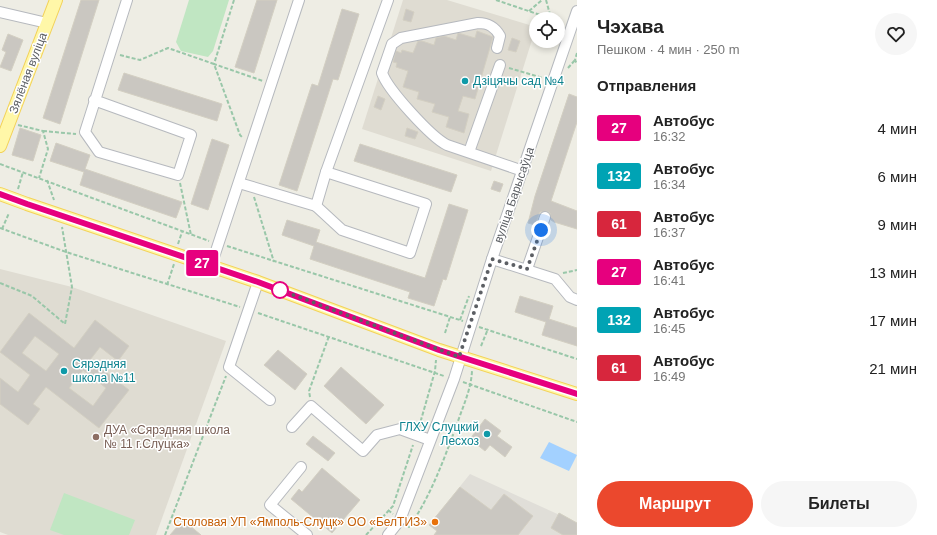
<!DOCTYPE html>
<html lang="ru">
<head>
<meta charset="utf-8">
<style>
  :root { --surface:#fff; --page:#f6f6f6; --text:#222; --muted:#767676; --accent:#eb482d }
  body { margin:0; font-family:Arial,sans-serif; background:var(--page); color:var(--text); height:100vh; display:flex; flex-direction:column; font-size:15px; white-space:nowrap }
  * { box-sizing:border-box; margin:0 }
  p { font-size:13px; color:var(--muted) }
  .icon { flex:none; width:22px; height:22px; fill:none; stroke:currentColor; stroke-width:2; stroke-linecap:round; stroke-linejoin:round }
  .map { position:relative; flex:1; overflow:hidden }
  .sheet { display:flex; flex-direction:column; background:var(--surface); width:360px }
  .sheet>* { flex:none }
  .badge { padding:0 8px; border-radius:3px; font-size:14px; line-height:26px }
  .controls { position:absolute; left:529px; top:12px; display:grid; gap:8px }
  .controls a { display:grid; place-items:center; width:36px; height:36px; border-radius:50%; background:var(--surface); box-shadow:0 2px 6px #0003; font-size:20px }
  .you { position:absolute; width:20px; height:20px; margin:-10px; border:3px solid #fff; border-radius:50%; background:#1a73e8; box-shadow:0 0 0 6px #1a73e833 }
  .map>.badge { position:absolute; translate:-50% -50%; box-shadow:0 0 0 2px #fff }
  h2 { padding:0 20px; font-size:15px; line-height:36px }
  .round { display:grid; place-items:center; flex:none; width:42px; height:42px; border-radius:21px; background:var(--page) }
  .headline { display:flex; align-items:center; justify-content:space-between; height:68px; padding:0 20px }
  h1 { font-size:19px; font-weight:700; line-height:30px }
  .button { display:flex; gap:8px; margin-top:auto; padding:8px 20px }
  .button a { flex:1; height:46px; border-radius:24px; background:var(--accent); color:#fff; font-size:16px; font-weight:700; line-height:46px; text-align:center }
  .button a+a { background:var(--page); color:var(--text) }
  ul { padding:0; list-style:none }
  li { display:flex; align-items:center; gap:12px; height:48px; padding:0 20px }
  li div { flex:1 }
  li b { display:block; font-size:15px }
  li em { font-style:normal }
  li .badge { min-width:44px; font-weight:700; text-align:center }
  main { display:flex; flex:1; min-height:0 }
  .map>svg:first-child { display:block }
  .industrial { fill:#e0ded8 }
  .education { fill:#dfdcd2 }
  .green { fill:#c0e6c2 }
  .water { fill:#a3d1ff }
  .building { fill:#cac7c1; stroke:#d3cfc2; fill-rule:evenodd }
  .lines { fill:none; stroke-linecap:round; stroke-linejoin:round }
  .minor-casing { stroke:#b6b9be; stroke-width:12 }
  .major-casing { stroke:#f3d258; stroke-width:14 }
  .path { stroke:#99c7a9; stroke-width:2; stroke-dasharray:4 2; stroke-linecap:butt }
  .minor { stroke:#fff; stroke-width:10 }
  .major { stroke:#fff7a8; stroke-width:12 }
  .line-casing { stroke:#fff; stroke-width:9 }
  .line { stroke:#e6007e; stroke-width:6 }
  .walk { stroke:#5c5f64; stroke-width:4; stroke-dasharray:0 7.2 }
  .culture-dot { fill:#0f9aa8; stroke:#fff; stroke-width:1.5 }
  .stop-dot { fill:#fff; stroke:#e6007e; stroke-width:2 }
  .education-dot { fill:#8d6e63; stroke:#fff; stroke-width:1.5 }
  .food-dot { fill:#e8710a; stroke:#fff; stroke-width:1.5 }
  .labels { text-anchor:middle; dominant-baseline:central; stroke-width:3; stroke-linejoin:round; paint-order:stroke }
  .street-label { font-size:12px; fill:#5c5f64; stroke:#fff }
  .culture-label { font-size:12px; fill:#0d838f; stroke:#fff; text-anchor:start }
  .education-label { font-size:12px; fill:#785e54; stroke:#fff; text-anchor:start }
  .food-label { font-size:12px; fill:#c56008; stroke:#fff; text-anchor:end }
</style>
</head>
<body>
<main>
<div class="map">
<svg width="577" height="535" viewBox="0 0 577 535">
  <rect width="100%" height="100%" fill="#eeede4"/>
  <path class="industrial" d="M470,474L577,523V535H434L437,531L429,525Z"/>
  <g class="education">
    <path d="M403,0H447L536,27L491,171L362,129Z"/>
    <path d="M0,269L72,287L226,341L156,535H8L0,532Z"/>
  </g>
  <g class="green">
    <path d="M189,0H229L213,51L208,57L181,51L176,42Z"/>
    <path d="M64,493L135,520L129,535H64L50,530Z"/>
  </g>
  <path class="water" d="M549,442L577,455L569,471L540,458Z"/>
  <g class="building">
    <path d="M81,0H99L60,124L43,118Z"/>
    <path d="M257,0H277L254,73L235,67Z"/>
    <path d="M342,9L359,14L338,80L333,79L297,191L279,185L312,84L318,86Z"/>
    <path d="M406,9L414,12L411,22L403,20Z"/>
    <path d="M477,31L493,37L475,99L463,96L458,111L469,114L464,133L446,127L449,117L432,112L435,104L417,99L419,92L403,87L408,71L396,67L397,63L393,62L396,51L401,53L402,50L413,53L418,41H422L434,45L436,38L444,36L456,40L458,33L475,38Z"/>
    <path d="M8,34L23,40L11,71L0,67L6,52L2,50Z"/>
    <path d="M512,38L520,41L516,52L508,50Z"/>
    <path d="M124,73L222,104L217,121L118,90Z"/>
    <path d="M569,94L577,97V122L551,201L577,211V229L554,222L551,220L550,213L547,211L540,212L535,225L528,223L535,196Z"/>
    <path d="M378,96L385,99L381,110L374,107Z"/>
    <path d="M20,128L41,135L33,161L12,155Z"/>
    <path d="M407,128L418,132L415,139L405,136Z"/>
    <path d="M212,139L229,145L208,210L191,204Z"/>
    <path d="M56,143L90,155L85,169L182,202L176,218L80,185L84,172L50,161Z"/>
    <path d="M360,144L457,175L451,192L354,161Z"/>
    <path d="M494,181L503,184L500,192L491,189Z"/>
    <path d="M449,204L468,210L446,280L443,279L434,306L408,298L410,292L310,259L314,246L282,235L287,220L320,230L316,242L425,278Z"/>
    <path d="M520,296L553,306L549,319L577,328V346L542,335L546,322L515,312Z"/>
    <path d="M29,313L74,348L95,320L129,346L118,361L100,347L90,360L129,390L99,428L46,387L33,404L40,409L28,425L0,404V378L18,392L30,375L0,352ZM35,336L59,354L46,371L22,353ZM83,370L106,388L93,406L69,388Z"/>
    <path d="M278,350L307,374L295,390L264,365Z"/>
    <path d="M341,367L384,405L366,424L324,386Z"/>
    <path d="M485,419L501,431L497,436L512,447L505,457L490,445L485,451L470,439Z"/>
    <path d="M313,436L335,453L328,461L306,444Z"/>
    <path d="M322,468L360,500L332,533L291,499L299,489L302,492Z"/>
    <path d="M460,487L491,510L504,494L533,516L518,535H434L437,531L429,525Z"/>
    <path d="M559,513L577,523V535H563L551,528Z"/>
    <path d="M183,520L201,535H170Z"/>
  </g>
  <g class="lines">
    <defs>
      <g id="minor">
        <path d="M0,12L47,23"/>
        <path d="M497,48L500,36C495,27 489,23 478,23L401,38L392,44L382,73C388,90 431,137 447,145L523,171"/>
        <path d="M94,100L191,135L178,175L99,152L85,132L127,0"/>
        <path d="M469,152L500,65"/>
        <path d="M239,183L316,206L326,172L388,0"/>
        <path d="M316,206L342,230L410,253L426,204L326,172"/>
        <path d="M492,259L555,279L570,297L577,300"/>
        <path d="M211,266L299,0"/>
        <path d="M527,269L545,217"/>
        <path d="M258,282L229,367L270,400"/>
        <path d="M292,427L311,406L363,451L377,435L400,429L430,440"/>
        <path d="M301,467L270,505L307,535"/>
        <path d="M388,535L400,520L454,379L492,259L577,11"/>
      </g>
      <g id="major">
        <path d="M0,146L56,0"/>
        <path d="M0,194L27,204L258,282L439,350L577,394"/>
      </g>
    </defs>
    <use href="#minor" class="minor-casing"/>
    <use href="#major" class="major-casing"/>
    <g class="path">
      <path d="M234,0L214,64L263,81"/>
      <path d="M496,0L552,19"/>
      <path d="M546,0L551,18"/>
      <path d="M529,11L542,0"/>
      <path d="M577,53L575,60L577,64"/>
      <path d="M120,55L140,60L168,48L214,64L240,135L243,138"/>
      <path d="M509,68L543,78"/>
      <path d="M568,68L575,60"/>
      <path d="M18,125L43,131L48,149L39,178"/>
      <path d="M43,131L76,134"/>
      <path d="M0,164L209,241"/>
      <path d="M47,180L54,200"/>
      <path d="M180,183L191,235"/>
      <path d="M18,189L23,172"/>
      <path d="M254,197L274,262"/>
      <path d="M0,228L66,252L240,307"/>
      <path d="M2,229L9,213"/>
      <path d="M178,244L182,232"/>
      <path d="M227,246L463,321"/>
      <path d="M563,273L577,270"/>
      <path d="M0,283L32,296L65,324L72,287L62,227"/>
      <path d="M167,285L174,264"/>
      <path d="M258,313L444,376"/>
      <path d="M460,320L469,296"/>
      <path d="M479,327L577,359"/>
      <path d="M445,333L450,317"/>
      <path d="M481,346L488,329"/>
      <path d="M463,382L577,422"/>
      <path d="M310,397L309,391L329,336"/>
      <path d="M419,427L435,371L436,360"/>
      <path d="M388,510L393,514"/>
      <path d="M407,525L409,527C431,496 444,459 457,424C463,406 471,390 472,371"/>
      <path d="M165,535L226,376"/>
      <path d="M366,535L393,506L413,445"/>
    </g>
    <use href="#minor" class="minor"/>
    <use href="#major" class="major"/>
  </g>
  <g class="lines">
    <defs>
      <path id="line" d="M0,194L27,204L258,282L439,350L577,394"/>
    </defs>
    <use href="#line" class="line-casing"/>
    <use href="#line" class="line"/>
    <path class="walk" d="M280,290L459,357L492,259L527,269L541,230"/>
  </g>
  <g class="culture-dot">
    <circle cx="465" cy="81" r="4"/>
    <circle cx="64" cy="371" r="4"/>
    <circle cx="487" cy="434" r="4"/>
  </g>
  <circle class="stop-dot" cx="280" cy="290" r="8"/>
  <circle class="education-dot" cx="96" cy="437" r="4"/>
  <circle class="food-dot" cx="435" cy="522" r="4"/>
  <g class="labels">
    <g class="street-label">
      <text transform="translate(28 73) rotate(-69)">Зялёная вуліца</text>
      <text transform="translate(514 195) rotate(-71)">вуліца Барысаўца</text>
    </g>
    <g class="culture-label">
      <text x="473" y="81">Дзіцячы сад №4</text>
      <text x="72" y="364">Сярэдняя<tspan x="72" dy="14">школа №11</tspan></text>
      <text x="479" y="427" text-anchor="end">ГЛХУ Слуцкий<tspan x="479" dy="14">Лесхоз</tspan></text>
    </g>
    <g class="education-label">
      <text x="104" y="430">ДУА «Сярэдняя школа<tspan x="104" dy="14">№ 11 г.Слуцка»</tspan></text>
    </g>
    <g class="food-label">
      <text x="427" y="522">Столовая УП «Ямполь-Слуцк» ОО «БелТИЗ»</text>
    </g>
  </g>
</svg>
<div class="controls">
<a><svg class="icon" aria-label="locate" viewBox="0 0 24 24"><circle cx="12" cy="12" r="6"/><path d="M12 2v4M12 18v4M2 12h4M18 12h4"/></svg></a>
</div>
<div class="you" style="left:541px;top:230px"></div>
<b class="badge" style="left:202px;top:263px;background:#e6007e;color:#fff">27</b>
</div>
<section class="sheet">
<div class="headline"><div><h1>Чэхава</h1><p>Пешком · 4 мин · 250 m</p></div><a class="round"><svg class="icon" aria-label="heart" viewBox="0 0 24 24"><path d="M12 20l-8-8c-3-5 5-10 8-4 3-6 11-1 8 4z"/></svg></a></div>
<h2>Отправления</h2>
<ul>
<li><span class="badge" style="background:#e6007e;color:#fff">27</span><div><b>Автобус</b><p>16:32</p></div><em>4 мин</em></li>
<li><span class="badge" style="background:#00a3b4;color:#fff">132</span><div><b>Автобус</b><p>16:34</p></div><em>6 мин</em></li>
<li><span class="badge" style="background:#d7263d;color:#fff">61</span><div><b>Автобус</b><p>16:37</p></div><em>9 мин</em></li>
<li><span class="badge" style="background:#e6007e;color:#fff">27</span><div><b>Автобус</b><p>16:41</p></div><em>13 мин</em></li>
<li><span class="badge" style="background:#00a3b4;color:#fff">132</span><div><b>Автобус</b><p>16:45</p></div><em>17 мин</em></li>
<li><span class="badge" style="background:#d7263d;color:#fff">61</span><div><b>Автобус</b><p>16:49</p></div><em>21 мин</em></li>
</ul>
<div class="button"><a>Маршрут</a><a>Билеты</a></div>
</section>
</main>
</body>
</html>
